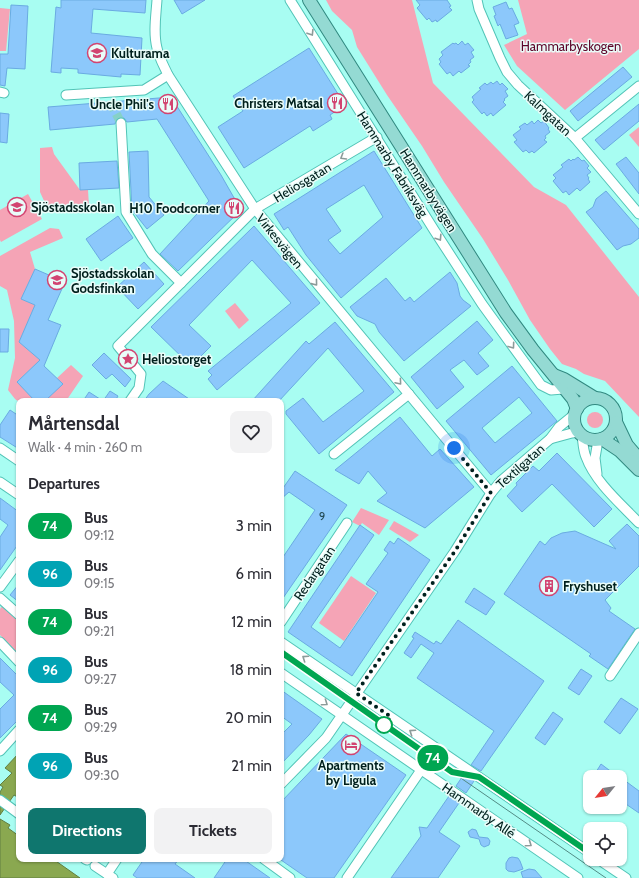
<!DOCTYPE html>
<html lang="en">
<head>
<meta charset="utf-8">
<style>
  :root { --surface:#fff; --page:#f2f2f3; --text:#2b2b33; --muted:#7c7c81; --accent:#0f766e }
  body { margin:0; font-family:Cabin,sans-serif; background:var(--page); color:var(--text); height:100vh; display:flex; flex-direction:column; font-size:15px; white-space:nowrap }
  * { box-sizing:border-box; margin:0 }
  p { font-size:13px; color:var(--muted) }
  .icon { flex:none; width:22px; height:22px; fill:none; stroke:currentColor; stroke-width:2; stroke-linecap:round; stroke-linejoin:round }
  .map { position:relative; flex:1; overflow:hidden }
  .details { position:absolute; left:16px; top:398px; width:268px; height:464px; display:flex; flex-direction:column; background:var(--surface); border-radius:8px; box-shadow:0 1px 3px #0004 }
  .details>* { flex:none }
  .badge { padding:0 8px; border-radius:13px; font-size:14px; line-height:26px }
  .needle { width:26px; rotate:240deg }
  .controls { position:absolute; left:583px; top:770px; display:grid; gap:8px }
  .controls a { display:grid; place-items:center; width:44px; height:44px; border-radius:8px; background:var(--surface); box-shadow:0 1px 3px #0004; font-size:20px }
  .you { position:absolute; width:20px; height:20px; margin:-10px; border:3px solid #fff; border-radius:50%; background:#1a73e8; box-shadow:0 0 0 6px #1a73e833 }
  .map>.badge { position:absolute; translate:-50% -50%; box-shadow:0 0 0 2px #fff }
  h2 { padding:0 12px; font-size:15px; line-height:36px }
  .round { display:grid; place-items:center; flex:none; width:42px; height:42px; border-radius:8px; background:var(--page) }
  .headline { display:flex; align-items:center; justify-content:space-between; height:68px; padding:0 12px }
  h1 { font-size:19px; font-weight:700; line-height:30px }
  .button { display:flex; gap:8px; margin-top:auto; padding:8px 12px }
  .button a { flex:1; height:46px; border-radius:8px; background:var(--accent); color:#fff; font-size:16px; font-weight:700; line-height:46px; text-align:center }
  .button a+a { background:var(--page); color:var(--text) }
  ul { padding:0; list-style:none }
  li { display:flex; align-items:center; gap:12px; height:48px; padding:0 12px }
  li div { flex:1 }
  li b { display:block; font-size:15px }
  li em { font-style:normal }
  li .badge { min-width:44px; font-weight:700; text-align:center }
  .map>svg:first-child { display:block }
  .green { fill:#f5a4b6 }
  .water { fill:#8aa850; stroke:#617f41 }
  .building { fill:#8cc8fb; stroke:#6aabe2; fill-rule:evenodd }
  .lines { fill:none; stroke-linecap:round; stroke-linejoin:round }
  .minor-tunnel { stroke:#86d1c7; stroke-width:9; stroke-dasharray:9 4.5; stroke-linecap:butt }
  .minor-casing { stroke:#52c4b7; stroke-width:11 }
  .major-casing { stroke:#318980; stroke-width:14 }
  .minor { stroke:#fff; stroke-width:9 }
  .major { stroke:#94dad3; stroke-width:12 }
  .tram { stroke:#528c85; stroke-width:1 }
  .oneway { stroke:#8c9b99 }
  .line-casing { stroke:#fff; stroke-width:9 }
  .line { stroke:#00a651; stroke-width:6 }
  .walk { stroke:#00201d; stroke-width:4; stroke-dasharray:0 7.2 }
  .stop-dot { fill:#fff; stroke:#00a651; stroke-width:2 }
  .labels { text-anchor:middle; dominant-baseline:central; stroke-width:3; stroke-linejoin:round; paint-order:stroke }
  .number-label { font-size:11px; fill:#234a54 }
  .park-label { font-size:13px; fill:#5d0428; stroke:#e9fcf9 }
  .poi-label { font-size:13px; font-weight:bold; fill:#00201d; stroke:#e9fcf9; text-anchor:start }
  .street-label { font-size:13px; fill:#00201d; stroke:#e9fcf9 }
</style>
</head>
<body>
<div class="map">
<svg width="639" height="878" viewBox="0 0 639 878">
  <rect width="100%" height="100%" fill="#a8fdf2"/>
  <g class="green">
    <path d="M326,0H412L433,83L534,187L566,205L639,297V417L605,381L584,374L576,369L562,364L550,349L530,320L508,280L483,239L444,182L422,146L387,95L357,47L352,30L332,11Z"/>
    <path d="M518,0H639V49L565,110L517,66L504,45L527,34Z"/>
    <path d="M0,8L10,9L6,51H0Z"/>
    <path d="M639,127V147L629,135Z"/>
    <path d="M52,147L54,154L80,190H88L89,206L60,213L45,203L40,192V148Z"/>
    <path d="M28,194L42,219L1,242L0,240V210Z"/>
    <path d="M50,228L59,229L63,238L30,252L35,269L21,299L35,305L19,342L40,360L17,382L35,401H19V402L15,399L8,390L15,358L14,321L7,290L0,286V256Z"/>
    <path d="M235,303L249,320L239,329L225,311Z"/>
    <path d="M71,365L83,376L66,401H45L62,384L57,378Z"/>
    <circle cx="595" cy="420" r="8"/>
    <path d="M361,508L389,520L379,535L362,523L360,526L352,522Z"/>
    <path d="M394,521L419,535L410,542L389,529Z"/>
    <path d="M351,576L376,593L344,641L319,623Z"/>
    <path d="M3,605L19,621V655L0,635V609Z"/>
  </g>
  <g class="water">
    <path d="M19,753V798L14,795L0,815V792L3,787L0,785L12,773L5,768Z"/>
    <path d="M0,819L10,825L8,828L19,836V859H53L80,878H0Z"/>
  </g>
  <g class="building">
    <path d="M61,0H146L145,13L93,9L91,33L142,38L140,75L121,74V77L78,73V69L61,68V73L51,72L56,7L61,8Z"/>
    <path d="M174,0H205L182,14Z"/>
    <path d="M416,0H447L451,6L449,7L452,10L437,22L436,20L432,22L429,18L427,20L417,8L420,5Z"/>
    <path d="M506,2L509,9L512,8L519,23L514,25L518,35L506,39L500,24L498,26L494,16L496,15L493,7Z"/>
    <path d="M11,5L28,6L25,69L7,68L5,86L0,85V54H8Z"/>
    <path d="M462,41L465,45L468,43L474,50L471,52L474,57L470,60L471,62L468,65L470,66L461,73L459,71L453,76L450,72L447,74L439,64L441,62L439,59L443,55L441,52L453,43L454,44L456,43L458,45Z"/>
    <path d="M309,48L345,105L330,115L332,119L313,131L310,126L244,168L218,127L243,111L233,96Z"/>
    <path d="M623,67L632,77L578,121L570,111Z"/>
    <path d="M497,81L500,85L502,83L508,89L505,91L508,96L504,99L505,100L503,102L506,105L493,116L491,113L487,116L484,112L482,114L472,102L474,100L472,97L481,89L479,88L485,83L487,85L491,82L493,84Z"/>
    <path d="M171,97L221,175L241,210L178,271L160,254L209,201L157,119L127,122L124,118L120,117L116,120L115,124L50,130L48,107Z"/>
    <path d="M639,104V121L604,150L595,140Z"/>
    <path d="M0,113L9,114L7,143L0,142Z"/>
    <path d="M538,120L541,123L544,121L549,128L548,129L550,132L545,136L546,138L544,140L547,142L534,153L532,151L529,153L526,150L523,152L514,142L517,140L513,135L521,129L519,127L525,123L527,125L532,121L534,124Z"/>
    <path d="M148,151L149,197L164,215L147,229L132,210L129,152Z"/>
    <path d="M374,151L422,228L341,298L306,255L288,227L284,230L274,214ZM364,185L383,217L340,254L328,240L341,231L326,209Z"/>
    <path d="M578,157L582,161L584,160L589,166L587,168L591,172L587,175L589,178L588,179L590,182L580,191L577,188L569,195L566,191L563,193L553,181L556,178L553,175L563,167L561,165L569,159L571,161L573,159L574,160Z"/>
    <path d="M626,157L639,173V194L616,164Z"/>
    <path d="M117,161L119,188L80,190L79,163Z"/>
    <path d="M606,191L639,229V238L631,244L623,246L617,250L586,212L593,207L596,199Z"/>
    <path d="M118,216L133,238L101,261L86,239Z"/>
    <path d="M254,226L320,303L217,390L208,379L212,375L208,371L291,303L252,260L189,325L211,346L191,366L151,327Z"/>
    <path d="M144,262L164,284L138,309L117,287Z"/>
    <path d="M35,269L65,282L48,320L61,325L44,366L63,384L45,401H35L17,382L40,360L19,342L35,305L21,299Z"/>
    <path d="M450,272L457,283L460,296L463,300L471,306L404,361L379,332L375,324L357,316L350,307L386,278L405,301L410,297L414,302Z"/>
    <path d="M477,321L493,340L478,353L489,366L477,375L464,360L450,370L464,387L437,409L411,377Z"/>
    <path d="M335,322L394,392L319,454L286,414V411L303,398L323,422L364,391L328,348L279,401H252L306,341L309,344Z"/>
    <path d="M0,329H9L8,352H0Z"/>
    <path d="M104,353L131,379L125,387L112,374L106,379L92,365Z"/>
    <path d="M512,366L557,421L491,475L446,421ZM519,397L532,413L495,443L482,428Z"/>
    <path d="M163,381L192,401H144L149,394Z"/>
    <path d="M110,391L118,396L115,401H83L89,392L103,401Z"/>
    <path d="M10,410L19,416V449L0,437V425Z"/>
    <path d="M400,417L432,456L440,449L474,487L425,528L377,501L387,493L368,471L359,484L335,470Z"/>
    <path d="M557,453L612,509L594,527L552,484L522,512L507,496L517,485L516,483L533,466L539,471Z"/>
    <path d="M295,471L347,505L281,601V560L315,510L289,492L281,499V491Z"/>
    <path d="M0,498L19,512V543L0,570V537L8,525L0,519Z"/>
    <path d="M627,524L639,536V566L605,600L611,608L609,611L635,629L608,669L589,656L591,654L504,594L540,541L545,545L551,538L562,533L575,531L616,549L609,541Z"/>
    <path d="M360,525L374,535L311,627L340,648L378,592L366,584L388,553L384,550L390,541L394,544L398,538L430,560L352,676L288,632Z"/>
    <path d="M19,584V602L10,595Z"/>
    <path d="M474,588L495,602L486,615L465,602Z"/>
    <path d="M458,620L544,681L481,771L471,765L494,731L417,678L434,653L421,644L411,658L404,653L414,638L412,637L415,632L434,644L436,641L441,644Z"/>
    <path d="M0,658L19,677V719L0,738V709L14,695L0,682Z"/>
    <path d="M581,669L592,676L579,695L568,688Z"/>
    <path d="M281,690L322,719L309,735L281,764V735L292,724L281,716Z"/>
    <path d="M621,698L638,709L620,734L604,722Z"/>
    <path d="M553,712L563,719L545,745L535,738Z"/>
    <path d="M346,734L406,775L334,878H307L281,860V802Z"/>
    <path d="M601,764L609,770L620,777H593Z"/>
    <path d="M464,774L474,781L466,793L456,786Z"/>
    <path d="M620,777L639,791V813L620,800Z"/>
    <path d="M449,796L459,803L439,832L460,846L438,878H391L421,836L419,827L427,828Z"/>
    <path d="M472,829L476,830L479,837L488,838L490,841L489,845L484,847L481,845L479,839L470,837L468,832Z"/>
    <path d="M512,857L518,858L520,861L523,869L514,872L508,871L506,869V863L509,858Z"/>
    <path d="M144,859H179L175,864L195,878H137L133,875Z"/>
    <path d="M227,859H243L270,878H214Z"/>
    <path d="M529,869L535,870L542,878H523L521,872Z"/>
  </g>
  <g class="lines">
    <path class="minor-tunnel" d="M110,102L121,123"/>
    <defs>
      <g id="minor">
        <path d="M157,0C156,15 153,33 157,48C159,58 164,66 168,75L255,209L491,493"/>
        <path d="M290,0L434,230L482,304L511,344L541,385L551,390L563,389"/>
        <path d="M477,0L479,9L500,58L507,72L518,85L575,138L639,214"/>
        <path d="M0,92L4,93"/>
        <path d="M66,95L144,90L168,75"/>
        <path d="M121,123L126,212L152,254L181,283"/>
        <path d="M575,138L639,86"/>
        <path d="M130,401L139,388L141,374L118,346L255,209L377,137"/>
        <path d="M582,435C583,442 583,450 586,457C595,482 621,504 639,523"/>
        <path d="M550,439L572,433L579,432"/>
        <path d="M0,448L19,461"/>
        <path d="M334,454L409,394"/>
        <path d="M597,474L595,458L598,440"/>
        <path d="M0,482L19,495"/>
        <path d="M0,587L19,561"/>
        <path d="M0,598L19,615"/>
        <path d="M281,622L347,523"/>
        <path d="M0,642L19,662"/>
        <path d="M281,642L590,853"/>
        <path d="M281,673L578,878"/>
        <path d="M610,676L639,633"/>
        <path d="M0,751L19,730"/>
        <path d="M281,784L326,738L455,551L491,493L501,481L550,439L559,427L575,414"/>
        <path d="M0,800L19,814"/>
        <path d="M85,859L87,860"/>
        <path d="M264,859L290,878"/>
        <path d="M598,859L626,878"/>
        <path d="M95,866L113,878"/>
        <path d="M107,874L117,859"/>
        <path d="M347,878L421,770"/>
      </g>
      <g id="major">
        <path d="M309,0L506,313L533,350L573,399L577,409"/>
        <path d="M554,375L564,379L595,398"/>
        <circle cx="595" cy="419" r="21"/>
        <path d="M616,422L627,445L639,459"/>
        <path d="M602,439L620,451L639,470"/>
      </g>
    </defs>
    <use href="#minor" class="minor-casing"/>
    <use href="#major" class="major-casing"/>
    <use href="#minor" class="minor"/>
    <use href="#major" class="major"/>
    <path class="tram" d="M452,772L606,878"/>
  </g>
  <defs><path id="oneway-chevron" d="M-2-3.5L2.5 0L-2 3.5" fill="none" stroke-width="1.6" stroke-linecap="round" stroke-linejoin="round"/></defs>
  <g class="oneway">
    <use href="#oneway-chevron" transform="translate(311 33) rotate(58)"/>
    <use href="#oneway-chevron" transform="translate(343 157) rotate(149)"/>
    <use href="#oneway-chevron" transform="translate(439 238) rotate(57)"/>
    <use href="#oneway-chevron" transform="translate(315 283) rotate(51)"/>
    <use href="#oneway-chevron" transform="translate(512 346) rotate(54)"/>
    <use href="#oneway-chevron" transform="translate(399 382) rotate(50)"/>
    <use href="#oneway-chevron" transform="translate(305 658) rotate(-146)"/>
    <use href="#oneway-chevron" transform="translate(325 703) rotate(35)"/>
    <use href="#oneway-chevron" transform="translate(412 732) rotate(-146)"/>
    <use href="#oneway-chevron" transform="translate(529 844) rotate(35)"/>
  </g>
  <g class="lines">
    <defs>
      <path id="line" d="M281,652L452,772L479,777L590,853"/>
    </defs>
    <use href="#line" class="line-casing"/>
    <use href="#line" class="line"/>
    <path class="walk" d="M384,725L391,717L356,693L455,551L491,493L454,448"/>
  </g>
  <defs>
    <symbol id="school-ring" viewBox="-11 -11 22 22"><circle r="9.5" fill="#e9fcf9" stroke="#d24471" stroke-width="1.5"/><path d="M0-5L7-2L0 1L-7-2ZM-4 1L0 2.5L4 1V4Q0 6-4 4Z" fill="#d24471"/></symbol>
    <symbol id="restaurant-ring" viewBox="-11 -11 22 22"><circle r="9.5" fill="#e9fcf9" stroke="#d24471" stroke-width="1.5"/><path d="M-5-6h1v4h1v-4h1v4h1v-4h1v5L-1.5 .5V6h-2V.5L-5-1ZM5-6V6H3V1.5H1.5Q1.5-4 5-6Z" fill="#d24471"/></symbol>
    <symbol id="sight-ring" viewBox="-11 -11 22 22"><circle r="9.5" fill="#e9fcf9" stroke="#d24471" stroke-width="1.5"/><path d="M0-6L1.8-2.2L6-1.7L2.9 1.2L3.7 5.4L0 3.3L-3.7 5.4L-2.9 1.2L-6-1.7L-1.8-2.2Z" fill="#d24471"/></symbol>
    <symbol id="building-ring" viewBox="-11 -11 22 22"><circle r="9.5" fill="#e9fcf9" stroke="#d24471" stroke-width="1.5"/><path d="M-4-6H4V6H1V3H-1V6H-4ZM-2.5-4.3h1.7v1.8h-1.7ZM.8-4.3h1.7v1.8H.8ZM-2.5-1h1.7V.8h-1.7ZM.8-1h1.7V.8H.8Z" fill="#d24471"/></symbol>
    <symbol id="hotel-ring" viewBox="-11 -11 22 22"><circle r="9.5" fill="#e9fcf9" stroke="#d24471" stroke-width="1.5"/><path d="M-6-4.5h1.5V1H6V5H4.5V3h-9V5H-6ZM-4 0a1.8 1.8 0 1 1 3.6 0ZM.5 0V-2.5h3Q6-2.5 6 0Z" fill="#d24471"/></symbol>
  </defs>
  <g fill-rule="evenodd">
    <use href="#school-ring" x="86" y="42" width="22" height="22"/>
    <use href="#restaurant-ring" x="326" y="92" width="22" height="22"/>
    <use href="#restaurant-ring" x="157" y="93" width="22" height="22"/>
    <use href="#school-ring" x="6" y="196" width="22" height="22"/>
    <use href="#restaurant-ring" x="223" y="197" width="22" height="22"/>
    <use href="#school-ring" x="46" y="269" width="22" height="22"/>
    <use href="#sight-ring" x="117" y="348" width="22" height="22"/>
    <use href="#building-ring" x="538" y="575" width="22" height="22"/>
    <use href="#hotel-ring" x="340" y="734" width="22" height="22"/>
  </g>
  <circle class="stop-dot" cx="384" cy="725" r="8"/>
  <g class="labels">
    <g class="number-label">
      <text x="322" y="516">9</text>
    </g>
    <g class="park-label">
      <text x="571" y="46">Hammarbyskogen</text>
    </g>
    <g class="poi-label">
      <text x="111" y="53">Kulturama</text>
      <text x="323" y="103" text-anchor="end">Christers Matsal</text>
      <text x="154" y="104" text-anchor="end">Uncle Phil's</text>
      <text x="31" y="207">Sjöstadsskolan</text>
      <text x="220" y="208" text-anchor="end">H10 Foodcorner</text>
      <text x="71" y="273">Sjöstadsskolan<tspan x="71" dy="15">Godsfinkan</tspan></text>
      <text x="142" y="359">Heliostorget</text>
      <text x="563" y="586">Fryshuset</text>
      <text x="351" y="765" text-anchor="middle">Apartments<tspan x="351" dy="15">by Ligula</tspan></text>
    </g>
    <g class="street-label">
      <text transform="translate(548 113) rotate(43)">Kalmgatan</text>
      <text transform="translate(393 164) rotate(58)">Hammarby Fabriksväg</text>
      <text transform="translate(302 182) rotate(-31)">Heliosgatan</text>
      <text transform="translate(429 190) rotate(58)">Hammarbyvägen</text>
      <text transform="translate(280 241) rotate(51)">Virkesvägen</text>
      <text transform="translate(520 466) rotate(-42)">Textilgatan</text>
      <text transform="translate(314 573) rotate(-56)">Redargatan</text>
      <text transform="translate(479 810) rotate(35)">Hammarby Allé</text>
    </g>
  </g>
</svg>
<div class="controls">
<a><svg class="needle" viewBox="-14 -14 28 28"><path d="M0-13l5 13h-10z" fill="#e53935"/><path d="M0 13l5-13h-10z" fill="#7c7c81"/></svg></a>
<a><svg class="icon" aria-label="locate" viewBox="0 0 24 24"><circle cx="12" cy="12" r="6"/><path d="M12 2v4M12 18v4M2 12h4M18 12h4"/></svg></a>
</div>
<div class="you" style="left:454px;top:448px"></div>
<b class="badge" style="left:433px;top:758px;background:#00a651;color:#fff">74</b>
<section class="details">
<div class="headline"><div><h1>Mårtensdal</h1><p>Walk · 4 min · 260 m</p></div><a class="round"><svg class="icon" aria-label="heart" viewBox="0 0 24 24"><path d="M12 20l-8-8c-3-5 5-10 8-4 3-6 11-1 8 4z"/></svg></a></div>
<h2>Departures</h2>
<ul>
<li><span class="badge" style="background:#00a651;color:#fff">74</span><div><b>Bus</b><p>09:12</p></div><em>3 min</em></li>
<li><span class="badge" style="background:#00a3b4;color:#fff">96</span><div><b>Bus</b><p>09:15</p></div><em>6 min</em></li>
<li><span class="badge" style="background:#00a651;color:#fff">74</span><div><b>Bus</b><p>09:21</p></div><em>12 min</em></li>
<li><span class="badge" style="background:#00a3b4;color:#fff">96</span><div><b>Bus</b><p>09:27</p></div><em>18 min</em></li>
<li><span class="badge" style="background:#00a651;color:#fff">74</span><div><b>Bus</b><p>09:29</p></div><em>20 min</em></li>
<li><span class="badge" style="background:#00a3b4;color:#fff">96</span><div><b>Bus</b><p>09:30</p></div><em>21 min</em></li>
</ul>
<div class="button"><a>Directions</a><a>Tickets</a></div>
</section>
</div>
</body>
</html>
